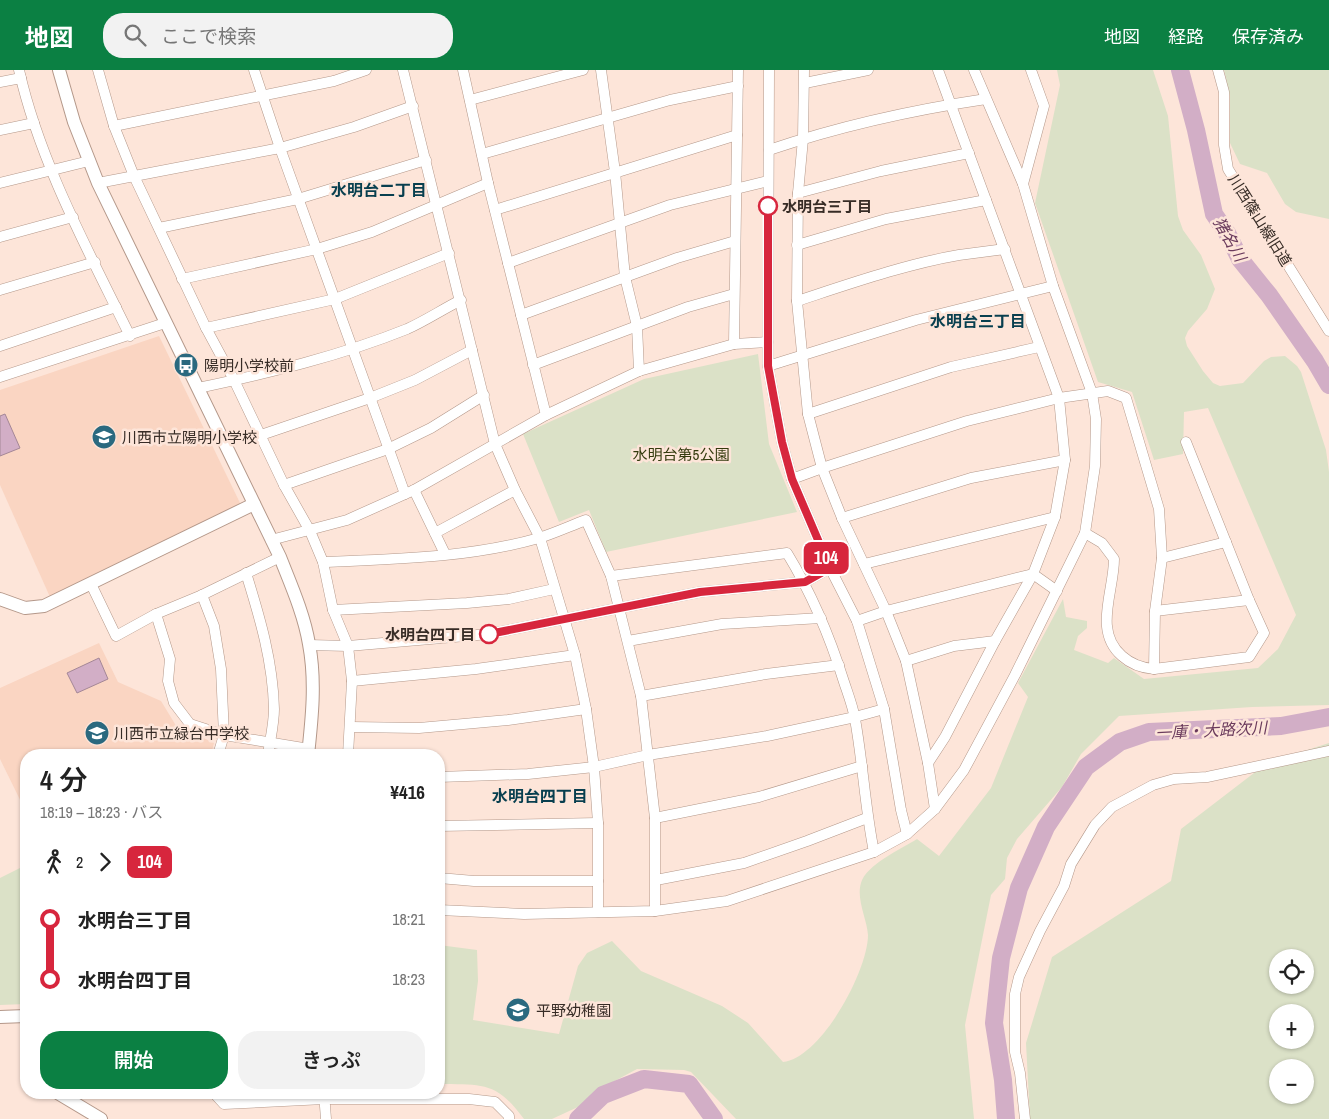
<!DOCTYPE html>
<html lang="ja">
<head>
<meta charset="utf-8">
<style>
  :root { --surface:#fff; --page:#f2f2f2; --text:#222; --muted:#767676; --accent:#0b8043 }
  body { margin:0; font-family:"Archivo Narrow","Noto Sans JP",sans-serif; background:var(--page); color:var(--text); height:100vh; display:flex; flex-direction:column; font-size:19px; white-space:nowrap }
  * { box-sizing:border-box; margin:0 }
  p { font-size:16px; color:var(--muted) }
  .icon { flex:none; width:28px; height:28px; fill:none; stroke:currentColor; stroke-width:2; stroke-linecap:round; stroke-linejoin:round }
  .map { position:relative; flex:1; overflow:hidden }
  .details { position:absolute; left:20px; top:679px; width:425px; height:350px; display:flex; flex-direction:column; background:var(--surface); border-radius:20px; box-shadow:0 1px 4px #0004 }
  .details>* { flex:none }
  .badge { padding:0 10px; border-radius:8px; font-size:18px; line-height:32px }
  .buttons { position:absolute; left:1269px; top:879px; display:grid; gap:10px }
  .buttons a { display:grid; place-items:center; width:45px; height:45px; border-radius:50%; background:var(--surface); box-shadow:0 1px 4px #0004; font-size:25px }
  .map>.badge { position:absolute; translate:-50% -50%; box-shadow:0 0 0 2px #fff }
  .legs { display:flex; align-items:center; gap:8px; height:55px; padding:0 20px; font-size:16px }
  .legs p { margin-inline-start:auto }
  .headline { display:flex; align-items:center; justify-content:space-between; height:85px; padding:0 20px }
  h1 { font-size:28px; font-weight:600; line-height:38px }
  .action { display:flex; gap:10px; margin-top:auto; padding:10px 20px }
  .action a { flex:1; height:58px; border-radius:20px; background:var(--accent); color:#fff; font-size:20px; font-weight:600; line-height:58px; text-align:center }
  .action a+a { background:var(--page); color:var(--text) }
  ul { padding:0 20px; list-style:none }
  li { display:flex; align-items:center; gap:18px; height:60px; font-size:19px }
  li i { display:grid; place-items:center; width:8px; height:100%; margin:0 6px; background:currentColor }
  li i::after { content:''; width:12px; height:12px; margin:-6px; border:4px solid; border-radius:50%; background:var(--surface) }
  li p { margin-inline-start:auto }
  li:first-child i { background:linear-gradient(#0000 50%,currentColor 0) }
  li:last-child i { background:linear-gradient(currentColor 50%,#0000 0) }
  header { display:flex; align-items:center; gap:30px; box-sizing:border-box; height:70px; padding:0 25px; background:var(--accent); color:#fff }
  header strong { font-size:24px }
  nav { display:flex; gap:28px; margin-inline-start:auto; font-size:18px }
  .search { width:350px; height:45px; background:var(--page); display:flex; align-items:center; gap:12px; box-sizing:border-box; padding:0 18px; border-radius:20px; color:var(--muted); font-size:19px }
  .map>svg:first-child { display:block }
  .built { fill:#fad5c2 }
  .green { fill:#dbe1c7; fill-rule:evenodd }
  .water { fill:#d2aec6; stroke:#a48796 }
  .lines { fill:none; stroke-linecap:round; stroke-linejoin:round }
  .river { stroke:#d2aec6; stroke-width:18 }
  .minor-casing { stroke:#b4988a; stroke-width:11 }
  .tertiary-casing { stroke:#b4988a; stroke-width:14 }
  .minor { stroke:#fff; stroke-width:10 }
  .tertiary { stroke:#fff; stroke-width:12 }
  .line-1-casing { stroke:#fff; stroke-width:11 }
  .line-1 { stroke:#d7263d; stroke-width:8 }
  .stop-1-dot { fill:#fff; stroke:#d7263d; stroke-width:2.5 }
  .labels { text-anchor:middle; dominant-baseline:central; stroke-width:5; stroke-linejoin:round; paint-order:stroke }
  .stop-label { font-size:15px; font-weight:bold; fill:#372c26; stroke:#fde5d9; text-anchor:start }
  .street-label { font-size:15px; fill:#372c26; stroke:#fde5d9 }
  .poi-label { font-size:15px; fill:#372c26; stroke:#fde5d9; text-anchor:start }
  .park-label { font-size:15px; fill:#343b0e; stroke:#fde5d9 }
  .neighbourhood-label { font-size:16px; font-weight:bold; fill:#083f4f; stroke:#fde5d9 }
  .water-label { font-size:16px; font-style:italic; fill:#6a3a5c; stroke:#fde5d9 }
</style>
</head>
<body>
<header>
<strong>地図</strong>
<div class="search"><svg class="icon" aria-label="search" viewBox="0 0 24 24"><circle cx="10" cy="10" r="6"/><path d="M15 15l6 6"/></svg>ここで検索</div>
<nav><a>地図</a><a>経路</a><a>保存済み</a></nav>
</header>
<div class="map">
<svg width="1329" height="1049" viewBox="0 0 1329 1049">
  <rect width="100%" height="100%" fill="#fde5d9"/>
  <g class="built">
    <path d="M159,266L241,435L50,527L0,415V320Z"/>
    <path d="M99,573L118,612L161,631L175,654L214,673L211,685H26V742L0,689V618Z"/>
  </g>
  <g class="green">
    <path d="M1057,0H1153L1168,46L1178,146L1183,160L1201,185L1215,219L1207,239L1188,261L1185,268L1187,276L1203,301L1213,313L1220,316L1243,313L1264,291L1271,287L1285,286L1297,296L1301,302L1326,380L1329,402V635L1252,637L1119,646L1081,684L1062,717L1017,769L1007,788L1005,809L991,825L965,955L974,1049H736L691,1002L684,1000L637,999L596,1021L580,1036L552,1049H524C496,1011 483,1015 439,1014V875L477,880L478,911L473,950L559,964L578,896L587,883L612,871L641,901L722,936L748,953L783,992C821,988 868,901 868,865C867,849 856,829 861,813C866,795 901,779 917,769L939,786L991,718L1028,627L1018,613L1063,529L1066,547L1087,551V558L1078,566L1074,580L1108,593L1114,588L1144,609L1258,598L1278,579L1296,545L1208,338L1184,342L1183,384L1154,390L1132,322L1098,312L1035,133L1060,15Z"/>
    <path d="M1224,0H1329V149L1296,142L1285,134L1267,103L1240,94L1230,73V26Z"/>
    <path d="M758,284L769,374L797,442L606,482L589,440L559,452L523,364L644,309Z"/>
    <path d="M1329,673V1049H1030L1026,973L1052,887L1171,811L1181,759L1267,693ZM1278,888H1305V915H1278ZM1278,942H1305V970H1278ZM1278,998H1305V1025H1278Z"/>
    <path d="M26,795V934L0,935V808Z"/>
  </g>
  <g class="water">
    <path d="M5,344L20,378L0,386V346Z"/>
    <path d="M99,588L108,609L77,623L67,603Z"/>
  </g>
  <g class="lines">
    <g class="river">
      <path d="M1180,0L1196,60L1214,144L1227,163L1240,189L1269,225L1315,291L1329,315"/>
      <path d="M578,1049L603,1025L644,1009L689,1014L714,1049"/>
      <path d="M1006,1049L1003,1010L994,953L1001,888L1019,818L1046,757L1086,697L1120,672L1149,662L1281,656L1329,647"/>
    </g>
    <defs>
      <g id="minor">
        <path d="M19,0C40,93 88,180 130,266"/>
        <path d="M98,0L114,56L134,106L206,258L234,310L284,415L310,461L323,492L333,540L348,576L352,611L348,685"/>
        <path d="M254,0L280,78L405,424"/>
        <path d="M403,0L495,374L515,420L540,468L575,585L586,639L594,697L598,753V842"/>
        <path d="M463,0L488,113L546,345"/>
        <path d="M601,0L615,102L625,207L637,256L639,301"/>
        <path d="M738,0L734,274L768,272"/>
        <path d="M769,0L768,272V296L782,372L792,409L830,498L857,551L884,639L901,740L907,764"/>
        <path d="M804,0L803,69L798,123L797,231L808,344L822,398L842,448L886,541L906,591L928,693"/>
        <path d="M1218,0L1224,22V75L1228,99L1329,261"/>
        <path d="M0,12L21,8"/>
        <path d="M805,13L868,0"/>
        <path d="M470,30L583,0"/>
        <path d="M114,56L334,11L366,0"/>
        <path d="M0,60L34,53"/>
        <path d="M769,80C840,56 912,40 986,29"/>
        <path d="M482,84L670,30L738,16"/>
        <path d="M0,113L89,91"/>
        <path d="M98,113L280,78L354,57L413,36"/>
        <path d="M1023,114L1044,36L1031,0"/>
        <path d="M798,123L881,101L969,83"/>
        <path d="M495,140L737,65"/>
        <path d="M159,158L298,129L426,90"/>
        <path d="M0,167L73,147"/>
        <path d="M797,175L886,149L986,130"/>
        <path d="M508,193L670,135L768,111"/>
        <path d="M182,209L317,179L372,162L488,113"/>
        <path d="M0,220L95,192"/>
        <path d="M797,231C849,214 906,194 959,185C974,183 989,181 1005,179"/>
        <path d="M521,245L677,188L735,171"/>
        <path d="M206,258L335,229L449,183"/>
        <path d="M0,276L116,237"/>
        <path d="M533,295L688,237L734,224"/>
        <path d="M768,296L916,250L1053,216"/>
        <path d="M0,307L165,253"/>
        <path d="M198,318C269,303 340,286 407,259C425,251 443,239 461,230"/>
        <path d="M808,344L951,297L1039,277"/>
        <path d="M261,365L370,328L415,310L472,280"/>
        <path d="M792,409L822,398L967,351L1059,328L1108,321L1126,328L1159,439L1162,488L1155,541L1154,599"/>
        <path d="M284,415L388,379L431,358L484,325"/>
        <path d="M414,420L445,484"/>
        <path d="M842,448L971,408L1065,390"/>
        <path d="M435,463L515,420"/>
        <path d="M1085,463L1102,473L1114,489C1114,522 1093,561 1122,586C1132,595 1142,598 1154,599L1249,587L1264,563L1249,530L1186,372"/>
        <path d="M271,470L347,450L414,420L546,345L639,301L734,274"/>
        <path d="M1162,488L1226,472"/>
        <path d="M323,492C395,489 469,488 539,468C555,463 570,456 586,450L611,506L641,626L655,748V841"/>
        <path d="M864,494L1055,447"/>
        <path d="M246,503C260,548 273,592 274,639C274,654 270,670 268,685"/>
        <path d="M611,506L787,483C812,524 830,567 844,612C848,624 853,637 855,649C863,693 865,738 874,782"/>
        <path d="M91,514L116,566L156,544L202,525L280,487"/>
        <path d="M202,525L214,556L221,599L224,665L218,685"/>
        <path d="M333,540L467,533L509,529L554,519"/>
        <path d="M1155,541L1249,530"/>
        <path d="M156,544L170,589L168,611L174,633L190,654L224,665L309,679"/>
        <path d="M857,551L886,541L1033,504L1057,521"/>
        <path d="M628,571L722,554L821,548"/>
        <path d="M309,575L348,576L489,564L700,522L805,512L830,498"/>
        <path d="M906,591L954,576L995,571"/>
        <path d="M352,611L476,599L575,585"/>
        <path d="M641,626L766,604L839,595"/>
        <path d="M351,657L419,658L508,650L586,639"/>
        <path d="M439,707L528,704L594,697L648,685L767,666L855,647L884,639"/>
        <path d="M935,739L928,693L945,667L995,571L1033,504L1055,447L1065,390L1059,328L938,0"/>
        <path d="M655,748L759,727L862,696"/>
        <path d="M439,756L598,753"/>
        <path d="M439,808L474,811H598"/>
        <path d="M656,810L744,793L807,771L867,748"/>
        <path d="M439,840L524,844L655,841L727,831L874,782L907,764L935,739L964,700L1015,605L1085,463L1095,396L1096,349L1092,323L1053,216L1023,114L974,0"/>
        <path d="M213,1022L224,1034L324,1029H469L495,1032L509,1046V1049"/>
        <path d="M324,1023L326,1049"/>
        <path d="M1025,1049L1020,1003L1015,982V924L1019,907L1040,861L1064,816L1071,794L1095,755L1112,737L1153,715L1174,709L1207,707L1329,681"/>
      </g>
      <g id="tertiary">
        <path d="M59,0L74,52L98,113L280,487C291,515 304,544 309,574C316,611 312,648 308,685"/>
        <path d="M0,529L25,538L44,536L254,434"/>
        <path d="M0,947L26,946"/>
        <path d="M56,1022L101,1049"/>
      </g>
    </defs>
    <use href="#minor" class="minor-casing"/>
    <use href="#tertiary" class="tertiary-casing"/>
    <use href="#minor" class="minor"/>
    <use href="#tertiary" class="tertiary"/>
  </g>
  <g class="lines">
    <defs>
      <path id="line-1" d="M489,564L700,522L805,512L830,498L792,409L782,372L768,296V136"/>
    </defs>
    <use href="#line-1" class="line-1-casing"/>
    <use href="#line-1" class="line-1"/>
  </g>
  <defs>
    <symbol id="bus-disc" viewBox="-11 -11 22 22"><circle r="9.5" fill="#2a697f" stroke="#fde5d9"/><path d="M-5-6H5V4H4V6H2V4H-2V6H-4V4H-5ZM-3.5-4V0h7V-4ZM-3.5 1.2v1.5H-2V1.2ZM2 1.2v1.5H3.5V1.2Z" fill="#fff"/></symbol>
    <symbol id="school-disc" viewBox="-11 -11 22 22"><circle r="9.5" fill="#2a697f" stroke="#fde5d9"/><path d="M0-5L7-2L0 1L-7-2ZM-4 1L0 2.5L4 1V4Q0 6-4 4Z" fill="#fff"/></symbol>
  </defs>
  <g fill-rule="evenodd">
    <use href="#bus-disc" x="172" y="281" width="28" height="28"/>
    <use href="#school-disc" x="90" y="353" width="28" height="28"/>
    <use href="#school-disc" x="83" y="649" width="28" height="28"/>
    <use href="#school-disc" x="504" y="926" width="28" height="28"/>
  </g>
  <g class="stop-1-dot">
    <circle cx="768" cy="136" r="9"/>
    <circle cx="489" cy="564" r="9"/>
  </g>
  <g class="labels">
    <g class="stop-label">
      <text x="782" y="136">水明台三丁目</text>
      <text x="475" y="564" text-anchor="end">水明台四丁目</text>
    </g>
    <g class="street-label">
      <text transform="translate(1260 150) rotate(58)">川西篠山線旧道</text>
    </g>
    <g class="poi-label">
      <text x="204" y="295">陽明小学校前</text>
      <text x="122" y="367">川西市立陽明小学校</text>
      <text x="114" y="663">川西市立緑台中学校</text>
      <text x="536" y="940">平野幼稚園</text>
    </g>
    <g class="park-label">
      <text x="681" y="384">水明台第5公園</text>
    </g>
    <g class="neighbourhood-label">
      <text x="379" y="120">水明台二丁目</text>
      <text x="978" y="251">水明台三丁目</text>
      <text x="540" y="726">水明台四丁目</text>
    </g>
    <g class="water-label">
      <text transform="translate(1230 169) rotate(60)">猪名川</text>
      <text transform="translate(1211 660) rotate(-3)">一庫・大路次川</text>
    </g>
  </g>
</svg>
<div class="buttons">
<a><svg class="icon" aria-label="locate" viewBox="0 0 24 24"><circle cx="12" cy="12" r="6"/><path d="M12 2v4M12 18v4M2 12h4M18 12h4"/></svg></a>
<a>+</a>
<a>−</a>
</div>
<b class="badge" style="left:826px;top:488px;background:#d7263d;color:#fff">104</b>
<section class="details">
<div class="headline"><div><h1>4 分</h1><p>18:19 – 18:23 · バス</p></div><b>¥416</b></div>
<div class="legs"><svg class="icon" aria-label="walk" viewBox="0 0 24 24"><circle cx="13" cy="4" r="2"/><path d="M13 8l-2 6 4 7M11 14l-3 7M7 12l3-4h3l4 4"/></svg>2<svg class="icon" aria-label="forward" viewBox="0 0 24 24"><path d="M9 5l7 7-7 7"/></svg><b class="badge" style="background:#d7263d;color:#fff">104</b></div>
<ul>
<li><i style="color:#d7263d"></i><b>水明台三丁目</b><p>18:21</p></li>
<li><i style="color:#d7263d"></i><b>水明台四丁目</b><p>18:23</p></li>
</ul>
<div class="action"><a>開始</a><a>きっぷ</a></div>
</section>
</div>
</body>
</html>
